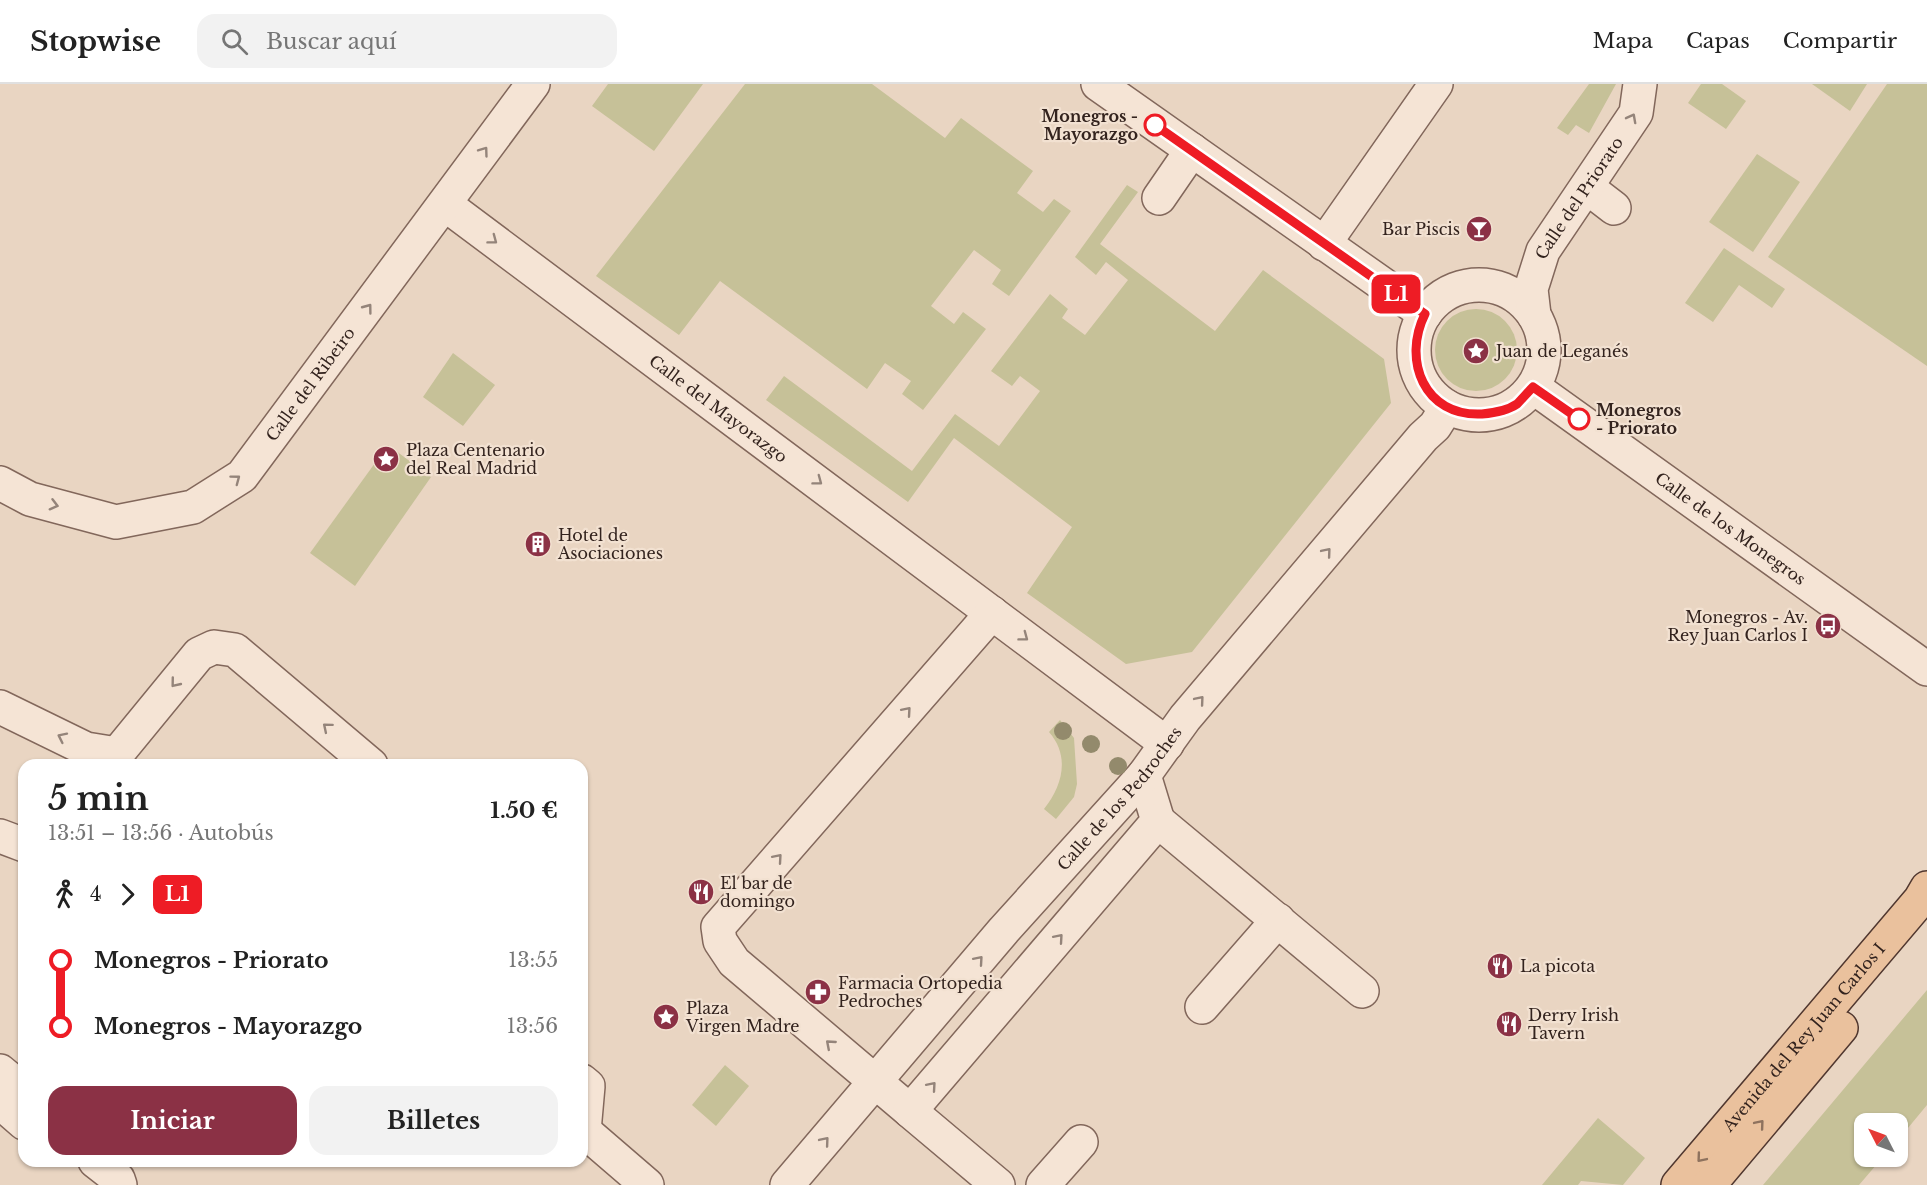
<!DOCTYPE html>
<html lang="es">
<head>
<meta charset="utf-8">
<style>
  :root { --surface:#fff; --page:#f2f2f2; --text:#222; --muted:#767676; --line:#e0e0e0; --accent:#8b3145 }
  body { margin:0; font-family:"Libre Baskerville",serif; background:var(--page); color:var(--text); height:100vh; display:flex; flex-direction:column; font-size:22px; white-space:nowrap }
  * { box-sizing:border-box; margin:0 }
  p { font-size:20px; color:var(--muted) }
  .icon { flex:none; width:33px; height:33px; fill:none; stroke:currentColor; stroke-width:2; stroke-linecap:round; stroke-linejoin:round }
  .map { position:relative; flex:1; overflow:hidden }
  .panel { position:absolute; left:18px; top:675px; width:570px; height:408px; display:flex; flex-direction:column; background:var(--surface); border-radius:18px; box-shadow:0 2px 4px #0004 }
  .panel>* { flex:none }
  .badge { padding:0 12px; border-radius:9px; font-size:21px; line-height:39px }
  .needle { width:39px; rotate:312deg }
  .tools { position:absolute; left:1854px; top:1029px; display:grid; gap:12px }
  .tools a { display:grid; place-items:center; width:54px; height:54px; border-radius:12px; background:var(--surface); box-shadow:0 2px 4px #0004; font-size:30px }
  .map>.badge { position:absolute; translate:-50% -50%; box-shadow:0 0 0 3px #fff }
  .legs { display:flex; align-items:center; gap:9px; height:66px; padding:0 30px; font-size:20px }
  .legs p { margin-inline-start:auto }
  .summary { display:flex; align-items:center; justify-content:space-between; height:102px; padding:0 30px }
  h1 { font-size:33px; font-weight:700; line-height:45px }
  .action { display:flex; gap:12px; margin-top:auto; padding:12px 30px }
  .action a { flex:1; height:69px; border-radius:18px; background:var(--accent); color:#fff; font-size:24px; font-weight:700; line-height:69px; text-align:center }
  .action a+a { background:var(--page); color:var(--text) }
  ul { padding:0 30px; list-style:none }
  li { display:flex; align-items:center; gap:21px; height:66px; font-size:22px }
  li i { display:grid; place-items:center; width:9px; height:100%; margin:0 8px; background:currentColor }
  li i::after { content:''; width:15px; height:15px; margin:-8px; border:4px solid; border-radius:50%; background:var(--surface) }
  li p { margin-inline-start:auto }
  li:first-child i { background:linear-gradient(#0000 50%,currentColor 0) }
  li:last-child i { background:linear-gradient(currentColor 50%,#0000 0) }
  header { display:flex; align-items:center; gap:36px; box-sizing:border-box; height:84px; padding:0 30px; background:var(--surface); border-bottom:2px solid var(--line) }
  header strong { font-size:28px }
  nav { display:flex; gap:33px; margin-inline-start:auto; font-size:21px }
  .search { width:420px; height:54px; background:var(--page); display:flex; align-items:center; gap:15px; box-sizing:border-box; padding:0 21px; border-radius:18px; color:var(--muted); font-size:22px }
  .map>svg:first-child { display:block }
  .green { fill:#c6c198 }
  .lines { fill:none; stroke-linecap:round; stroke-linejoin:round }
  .minor-casing { stroke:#82675b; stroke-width:36 }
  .major-casing { stroke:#50372f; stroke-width:36 }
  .minor { stroke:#f5e4d5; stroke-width:33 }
  .major { stroke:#eac19d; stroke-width:33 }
  .tree { fill:#938a6c }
  .oneway { stroke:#94847a }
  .oneway2 { stroke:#8e725e }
  .line-1-casing { stroke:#fff; stroke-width:14 }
  .line-1 { stroke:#ee1c25; stroke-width:9 }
  .stop-1-dot { fill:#fff; stroke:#ee1c25; stroke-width:3 }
  .labels { text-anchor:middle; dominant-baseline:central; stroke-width:4.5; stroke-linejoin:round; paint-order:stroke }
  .stop-label { font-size:16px; font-weight:bold; fill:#33231e; stroke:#f2e1d1; text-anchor:end }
  .street-label { font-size:16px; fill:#33231e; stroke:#f2e1d1 }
  .poi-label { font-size:16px; fill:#33231e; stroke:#f2e1d1; text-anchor:start }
</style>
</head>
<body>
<header>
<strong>Stopwise</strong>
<div class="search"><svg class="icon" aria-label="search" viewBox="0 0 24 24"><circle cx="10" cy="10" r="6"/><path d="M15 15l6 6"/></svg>Buscar aquí</div>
<nav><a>Mapa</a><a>Capas</a><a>Compartir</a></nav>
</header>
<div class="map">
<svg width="1927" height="1101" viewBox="0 0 1927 1101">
  <rect width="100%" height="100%" fill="#e9d5c2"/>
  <g class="green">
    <path d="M608,0H703L654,67L592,22Z"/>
    <path d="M745,0H872L945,54L961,34L1033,87L1017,109L1043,128L1054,115L1071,127L1009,212L992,200L1001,186L974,166L931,222L954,240L963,228L986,245L923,326L902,310L911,297L885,279L867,305L720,197L679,251L596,192Z"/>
    <path d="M1589,0H1616L1589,49L1576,41L1568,51L1557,44Z"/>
    <path d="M1701,0H1722L1746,17L1726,45L1688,19Z"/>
    <path d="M1812,0H1867L1850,27Z"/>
    <path d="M1887,0H1927V282L1768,173Z"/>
    <path d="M1757,70L1800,98L1753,168L1709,138Z"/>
    <path d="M1127,101L1138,108L1100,160L1215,247L1263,186L1384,275L1391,319L1192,568L1126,580L1027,509L1072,443L954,354L908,418L766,316L784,292L912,387L955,330L999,362L1040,307L1020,292L1012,302L991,287L1050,210L1068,225L1062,234L1085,251L1128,196L1106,178L1096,191L1075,173Z"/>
    <path d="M1724,164L1785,205L1772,224L1739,201L1713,238L1685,219Z"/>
    <circle cx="1476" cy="266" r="41"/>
    <path d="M453,269L495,301L463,342L423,313Z"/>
    <path d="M388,361L431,393L355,502L310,469Z"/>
    <path d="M1060,636L1074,654L1077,700L1074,713L1056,735L1044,725C1063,701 1070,672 1049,648Z"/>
    <path d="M1927,906V1021L1898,1056V1040H1864V1072L1883,1073L1859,1101H1763Z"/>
    <path d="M725,981L749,1002L716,1042L692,1021Z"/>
    <path d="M1598,1034L1645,1074L1623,1101L1581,1097L1578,1101H1542Z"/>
  </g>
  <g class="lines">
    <defs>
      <g id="minor">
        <path d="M1098,0L1425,230"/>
        <path d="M1588,104L1614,124"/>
        <path d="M1159,114L1192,66"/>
        <path id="s1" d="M446,121L1167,660"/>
        <path d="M1324,160L1436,0"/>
        <circle cx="1479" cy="266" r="65"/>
        <path id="s2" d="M1534,231L1531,205L1543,167L1636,29L1640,0"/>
        <path id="s3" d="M1533,303L1927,585"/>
        <path id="s4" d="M0,399L30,415L116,438L193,423L242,392L533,0"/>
        <path d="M992,529L718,843L720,857L734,878L910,1027L1158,737L1144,691"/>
        <path d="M0,623L86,665L117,670"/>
        <path d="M108,681L199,570L214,563L235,566L371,681"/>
        <path d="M1158,737L1362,907"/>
        <path d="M0,752L24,761"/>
        <path d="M1202,923L1278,836"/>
        <path d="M0,987L24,1007"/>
        <path d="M582,997L588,1002L584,1047"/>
        <path d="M0,1018L24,1039"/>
        <path d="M910,1027L998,1101"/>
        <path d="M582,1045L647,1101"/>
        <path d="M95,1077L118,1095L120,1101"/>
        <path id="s5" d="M787,1101L1004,846L1144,691L1185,634L1423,353L1435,342L1447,323"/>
        <path d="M1043,1101L1081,1058"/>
      </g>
      <g id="major">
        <path id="s6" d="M1678,1101L1920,816L1927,804"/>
        <path d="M1709,1101L1841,944"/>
      </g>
    </defs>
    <use href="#minor" class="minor-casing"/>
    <use href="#major" class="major-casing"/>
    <use href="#minor" class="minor"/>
    <use href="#major" class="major"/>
  </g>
  <g class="tree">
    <circle cx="1063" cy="647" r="9"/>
    <circle cx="1091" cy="660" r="9"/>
    <circle cx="1118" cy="682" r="9"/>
  </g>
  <defs><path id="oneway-chevron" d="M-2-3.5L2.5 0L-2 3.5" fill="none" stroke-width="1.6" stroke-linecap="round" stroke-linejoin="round" transform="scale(1.5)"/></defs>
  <g class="oneway">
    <use href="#oneway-chevron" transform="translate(1632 34) rotate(-62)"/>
    <use href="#oneway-chevron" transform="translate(484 67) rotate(-54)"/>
    <use href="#oneway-chevron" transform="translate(493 156) rotate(37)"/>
    <use href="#oneway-chevron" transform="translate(368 224) rotate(-53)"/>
    <use href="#oneway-chevron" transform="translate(236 395) rotate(-37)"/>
    <use href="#oneway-chevron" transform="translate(818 397) rotate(37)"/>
    <use href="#oneway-chevron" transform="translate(54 421) rotate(15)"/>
    <use href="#oneway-chevron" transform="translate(1327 468) rotate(-50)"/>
    <use href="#oneway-chevron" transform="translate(1024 553) rotate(37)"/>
    <use href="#oneway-chevron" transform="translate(175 599) rotate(129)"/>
    <use href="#oneway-chevron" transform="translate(1200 616) rotate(-50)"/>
    <use href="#oneway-chevron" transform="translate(907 627) rotate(-49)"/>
    <use href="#oneway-chevron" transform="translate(327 643) rotate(-140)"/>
    <use href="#oneway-chevron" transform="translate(62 653) rotate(-154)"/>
    <use href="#oneway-chevron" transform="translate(778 774) rotate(-49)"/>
    <use href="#oneway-chevron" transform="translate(1059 854) rotate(-49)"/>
    <use href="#oneway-chevron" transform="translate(979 876) rotate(-49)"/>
    <use href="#oneway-chevron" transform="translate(830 960) rotate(-139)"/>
    <use href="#oneway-chevron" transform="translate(932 1002) rotate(-49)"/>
    <use href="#oneway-chevron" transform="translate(825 1057) rotate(-50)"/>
  </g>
  <g class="oneway2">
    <use href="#oneway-chevron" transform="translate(1760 1040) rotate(-50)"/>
    <use href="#oneway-chevron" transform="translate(1701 1074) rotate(130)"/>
  </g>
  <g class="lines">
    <defs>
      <path id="line-1" d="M1155,41L1425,230C1402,276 1424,333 1482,330C1493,329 1507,327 1517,320C1522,315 1528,308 1533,303L1579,335"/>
    </defs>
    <use href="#line-1" class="line-1-casing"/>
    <use href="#line-1" class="line-1"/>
  </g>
  <defs>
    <symbol id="bar-disc" viewBox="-11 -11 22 22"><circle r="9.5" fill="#8b3145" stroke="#f2e1d1"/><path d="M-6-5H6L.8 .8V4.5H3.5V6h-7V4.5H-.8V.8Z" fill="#fff"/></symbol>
    <symbol id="sight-disc" viewBox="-11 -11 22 22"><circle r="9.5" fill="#8b3145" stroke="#f2e1d1"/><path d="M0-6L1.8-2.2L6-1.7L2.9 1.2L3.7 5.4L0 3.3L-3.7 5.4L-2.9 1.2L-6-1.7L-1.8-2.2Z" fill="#fff"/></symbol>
    <symbol id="building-disc" viewBox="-11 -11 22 22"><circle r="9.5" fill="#8b3145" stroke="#f2e1d1"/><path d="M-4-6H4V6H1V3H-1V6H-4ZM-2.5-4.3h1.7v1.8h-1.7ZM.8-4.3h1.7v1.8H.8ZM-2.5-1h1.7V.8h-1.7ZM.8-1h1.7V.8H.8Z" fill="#fff"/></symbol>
    <symbol id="bus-disc" viewBox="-11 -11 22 22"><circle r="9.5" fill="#8b3145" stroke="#f2e1d1"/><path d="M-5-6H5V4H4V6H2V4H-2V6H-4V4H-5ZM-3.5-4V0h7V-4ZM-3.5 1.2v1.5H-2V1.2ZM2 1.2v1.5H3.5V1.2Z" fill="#fff"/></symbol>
    <symbol id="restaurant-disc" viewBox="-11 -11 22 22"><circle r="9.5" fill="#8b3145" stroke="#f2e1d1"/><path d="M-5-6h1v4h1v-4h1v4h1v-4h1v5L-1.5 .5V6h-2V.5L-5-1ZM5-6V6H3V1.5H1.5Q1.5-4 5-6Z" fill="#fff"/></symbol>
    <symbol id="pharmacy-disc" viewBox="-11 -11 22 22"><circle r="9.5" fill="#8b3145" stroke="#f2e1d1"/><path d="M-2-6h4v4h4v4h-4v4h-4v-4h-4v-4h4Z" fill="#fff"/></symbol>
  </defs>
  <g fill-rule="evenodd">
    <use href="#bar-disc" x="1464" y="130" width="30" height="30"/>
    <use href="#sight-disc" x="1461" y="252" width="30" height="30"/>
    <use href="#sight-disc" x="371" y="360" width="30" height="30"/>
    <use href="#building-disc" x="523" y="445" width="30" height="30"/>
    <use href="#bus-disc" x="1813" y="527" width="30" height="30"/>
    <use href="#restaurant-disc" x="686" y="793" width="30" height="30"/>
    <use href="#restaurant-disc" x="1485" y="867" width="30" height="30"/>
    <use href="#pharmacy-disc" x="803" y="893" width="30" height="30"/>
    <use href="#sight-disc" x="651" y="918" width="30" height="30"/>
    <use href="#restaurant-disc" x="1494" y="925" width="30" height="30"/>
  </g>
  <g class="stop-1-dot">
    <circle cx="1155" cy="41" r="10"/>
    <circle cx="1579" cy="335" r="10"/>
  </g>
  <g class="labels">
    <g class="stop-label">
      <text x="1138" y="32">Monegros -<tspan x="1138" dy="18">Mayorazgo</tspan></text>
      <text x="1596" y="326" text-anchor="start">Monegros<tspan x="1596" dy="18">- Priorato</tspan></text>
    </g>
    <g class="street-label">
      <text stroke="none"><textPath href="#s2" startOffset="130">Calle del Priorato</textPath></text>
      <text stroke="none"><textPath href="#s4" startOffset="374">Calle del Ribeiro</textPath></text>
      <text stroke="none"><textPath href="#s1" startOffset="340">Calle del Mayorazgo</textPath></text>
      <text stroke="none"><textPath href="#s3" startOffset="243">Calle de los Monegros</textPath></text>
      <text stroke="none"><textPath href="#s5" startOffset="510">Calle de los Pedroches</textPath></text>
      <text stroke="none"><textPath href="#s6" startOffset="194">Avenida del Rey Juan Carlos I</textPath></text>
    </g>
    <g class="poi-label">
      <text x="1460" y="145" text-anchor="end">Bar Piscis</text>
      <text x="1496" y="267">Juan de Leganés</text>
      <text x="406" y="366">Plaza Centenario<tspan x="406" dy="18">del Real Madrid</tspan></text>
      <text x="558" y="451">Hotel de<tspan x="558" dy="18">Asociaciones</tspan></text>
      <text x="1808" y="533" text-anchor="end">Monegros - Av.<tspan x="1808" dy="18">Rey Juan Carlos I</tspan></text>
      <text x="720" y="799">El bar de<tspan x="720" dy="18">domingo</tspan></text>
      <text x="1520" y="882">La picota</text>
      <text x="838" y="899">Farmacia Ortopedia<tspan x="838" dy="18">Pedroches</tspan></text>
      <text x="686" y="924">Plaza<tspan x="686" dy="18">Virgen Madre</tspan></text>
      <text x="1528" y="931">Derry Irish<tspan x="1528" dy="18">Tavern</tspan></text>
    </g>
  </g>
</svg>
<div class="tools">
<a><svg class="needle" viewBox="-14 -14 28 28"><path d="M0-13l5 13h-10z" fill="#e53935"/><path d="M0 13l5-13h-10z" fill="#767676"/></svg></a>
</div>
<b class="badge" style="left:1396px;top:210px;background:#ee1c25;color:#fff">L1</b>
<section class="panel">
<div class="summary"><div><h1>5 min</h1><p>13:51 – 13:56 · Autobús</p></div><b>1.50 €</b></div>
<div class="legs"><svg class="icon" aria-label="walk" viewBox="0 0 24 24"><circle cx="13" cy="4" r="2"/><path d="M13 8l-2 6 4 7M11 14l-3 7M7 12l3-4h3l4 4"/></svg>4<svg class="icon" aria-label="forward" viewBox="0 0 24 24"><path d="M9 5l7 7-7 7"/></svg><b class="badge" style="background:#ee1c25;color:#fff">L1</b></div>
<ul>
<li><i style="color:#ee1c25"></i><b>Monegros - Priorato</b><p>13:55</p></li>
<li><i style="color:#ee1c25"></i><b>Monegros - Mayorazgo</b><p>13:56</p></li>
</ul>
<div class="action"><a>Iniciar</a><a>Billetes</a></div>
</section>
</div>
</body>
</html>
